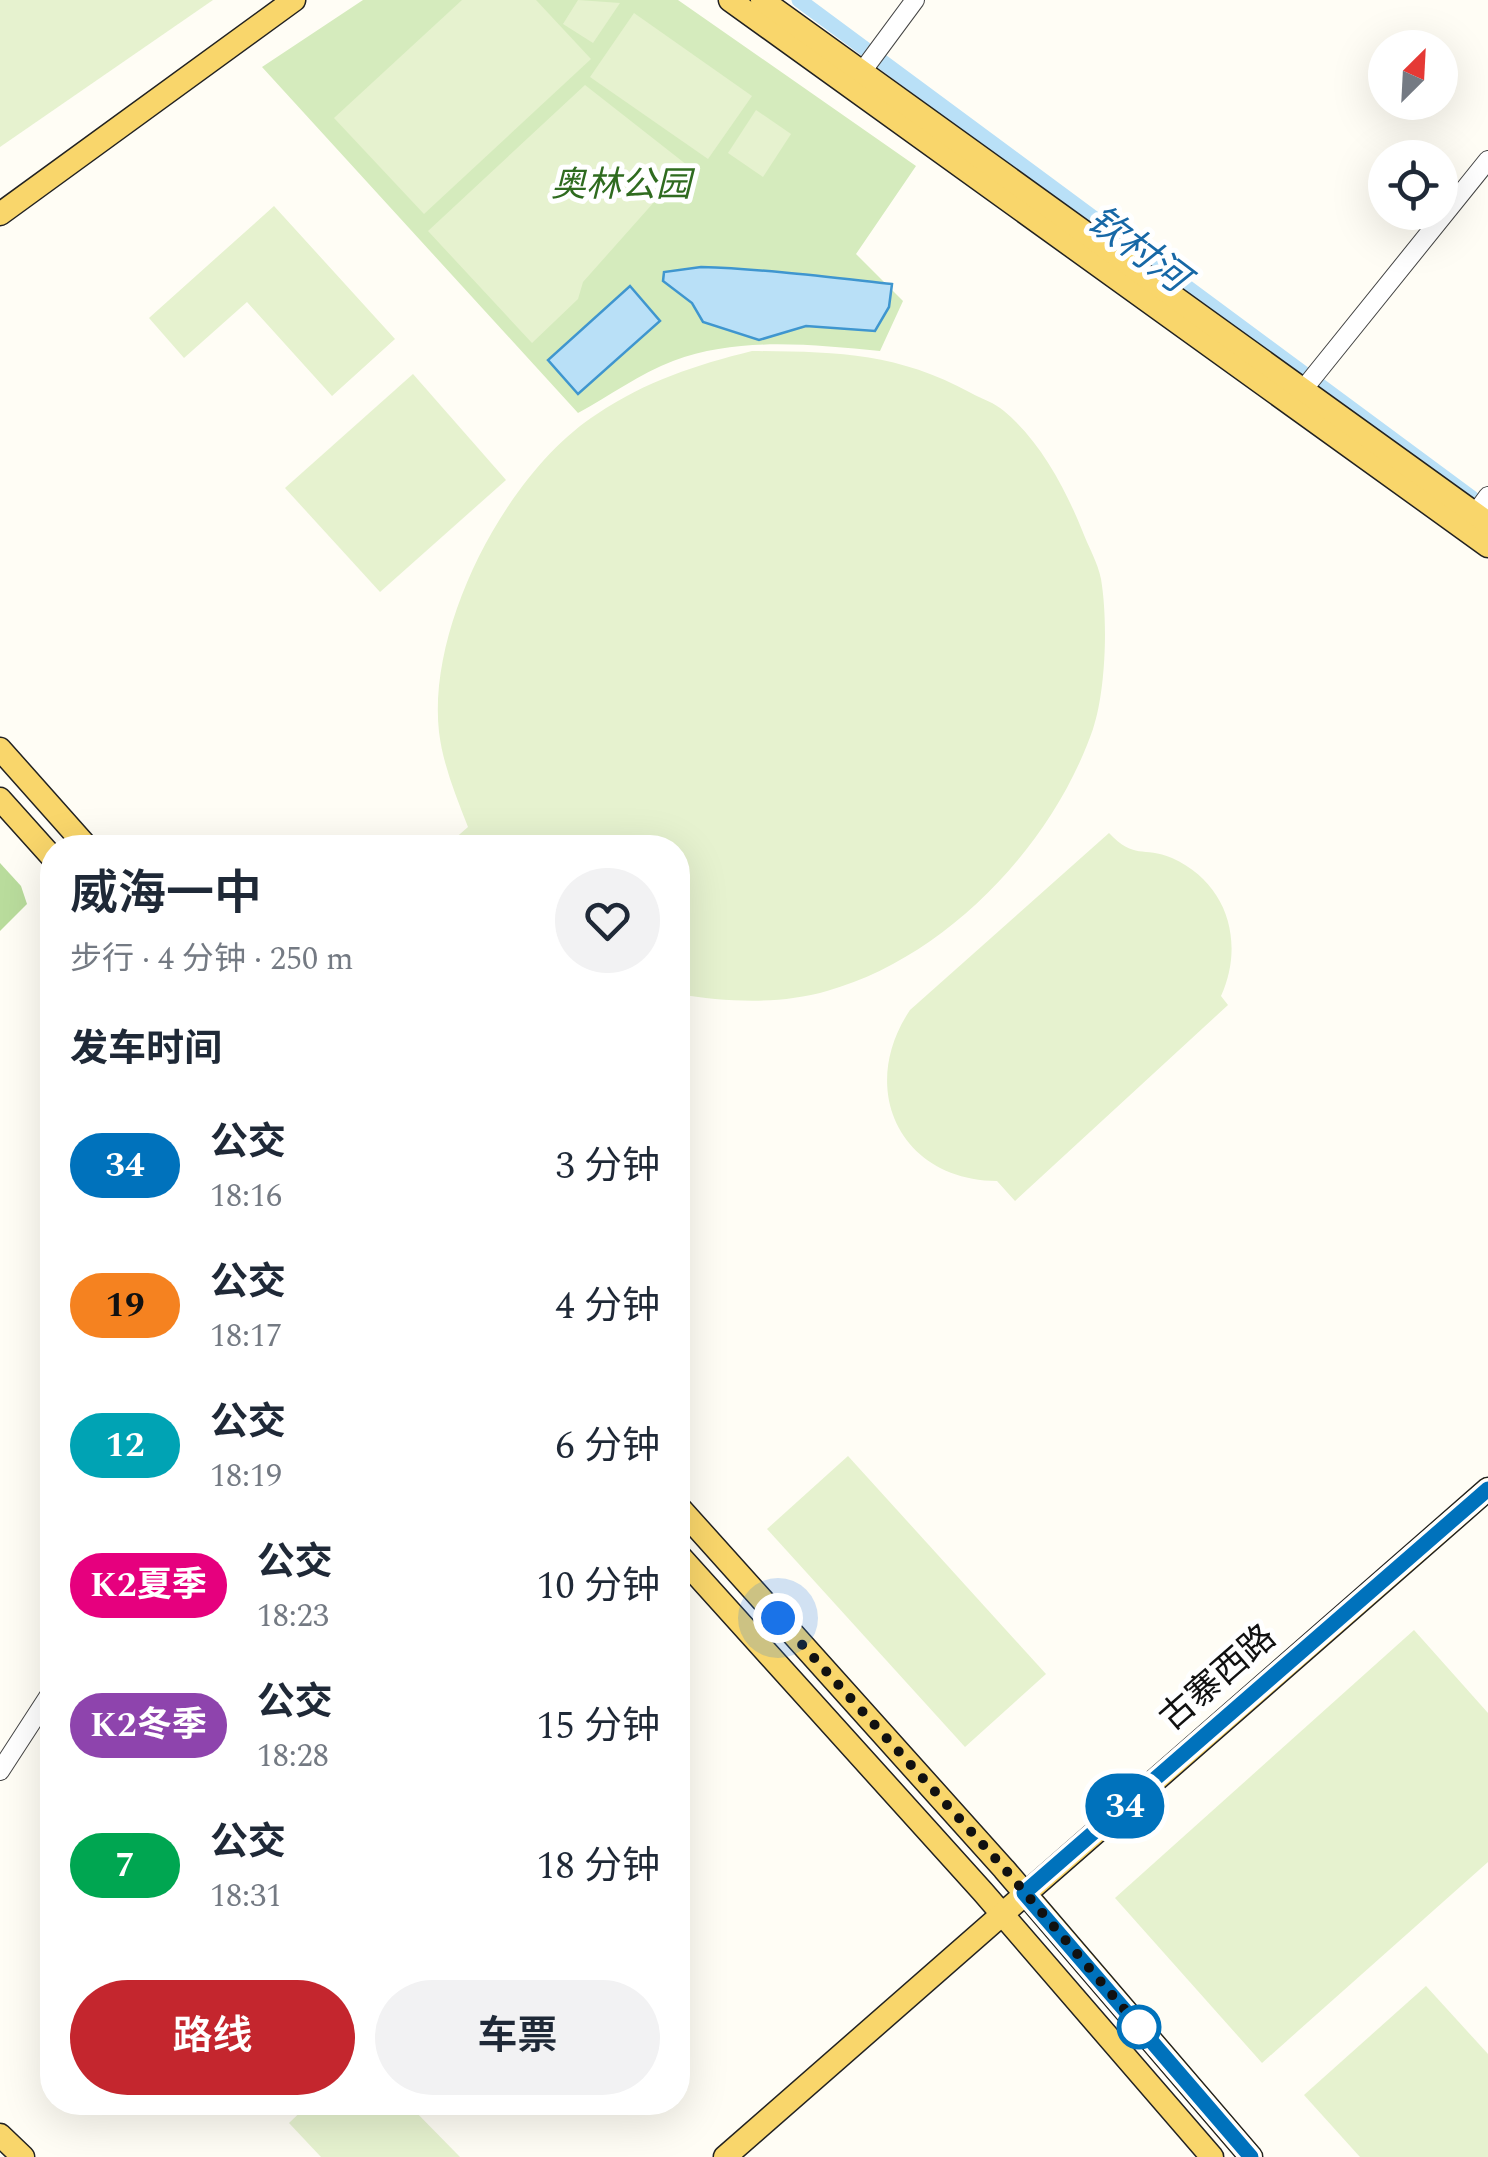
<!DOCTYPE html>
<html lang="zh">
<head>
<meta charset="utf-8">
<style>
  :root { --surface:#fff; --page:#f2f2f3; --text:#1f2937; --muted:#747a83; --accent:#c4262e }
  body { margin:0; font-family:Spectral,"Noto Sans SC",serif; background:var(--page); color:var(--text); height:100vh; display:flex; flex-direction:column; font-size:38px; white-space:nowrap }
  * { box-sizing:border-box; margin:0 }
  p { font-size:32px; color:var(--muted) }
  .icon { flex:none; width:55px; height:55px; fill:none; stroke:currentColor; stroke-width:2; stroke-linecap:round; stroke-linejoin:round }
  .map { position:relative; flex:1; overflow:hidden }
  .side { position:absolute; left:40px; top:835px; width:650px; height:1280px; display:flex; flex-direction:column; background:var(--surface); border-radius:40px; box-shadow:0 10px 40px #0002 }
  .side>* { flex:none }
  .badge { padding:0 20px; border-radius:32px; font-size:35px; line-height:65px }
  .needle { width:65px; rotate:24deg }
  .fabs { position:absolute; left:1368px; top:30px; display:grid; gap:20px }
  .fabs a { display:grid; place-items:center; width:90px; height:90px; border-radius:50%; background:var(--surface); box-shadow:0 10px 40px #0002; font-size:50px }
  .you { position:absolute; width:50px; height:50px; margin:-25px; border:8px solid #fff; border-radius:50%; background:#1a73e8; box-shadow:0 0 0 15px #1a73e833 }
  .map>.badge { position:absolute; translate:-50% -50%; box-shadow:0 0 0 5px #fff }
  h2 { padding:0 30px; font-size:38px; line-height:90px }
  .round { display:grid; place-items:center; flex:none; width:105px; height:105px; border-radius:52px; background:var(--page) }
  .summary { display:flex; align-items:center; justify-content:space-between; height:170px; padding:0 30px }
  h1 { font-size:48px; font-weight:600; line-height:75px }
  .primary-button { display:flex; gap:20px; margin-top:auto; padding:20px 30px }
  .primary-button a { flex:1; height:115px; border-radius:60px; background:var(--accent); color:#fff; font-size:40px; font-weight:600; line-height:115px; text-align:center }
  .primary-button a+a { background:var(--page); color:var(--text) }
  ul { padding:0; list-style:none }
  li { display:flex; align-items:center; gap:30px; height:140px; padding:0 30px }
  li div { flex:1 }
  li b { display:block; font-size:38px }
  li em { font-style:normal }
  li .badge { min-width:110px; font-weight:700; text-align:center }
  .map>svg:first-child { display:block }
  .green { fill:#d5ebbd }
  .forest { fill:#b9dc9c }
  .pitch { fill:#e6f2cf }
  .water { fill:#b9e0f7; stroke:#3f96cf; stroke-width:2.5 }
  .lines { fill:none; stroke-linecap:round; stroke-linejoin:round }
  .canal { stroke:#b9e0f7; stroke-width:15 }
  .minor-casing { stroke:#444; stroke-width:20 }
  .major-casing { stroke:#222; stroke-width:25 }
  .minor { stroke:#fff; stroke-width:18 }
  .major { stroke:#f9d66b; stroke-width:22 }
  .line-casing { stroke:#fff; stroke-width:22 }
  .line { stroke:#0072bc; stroke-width:15 }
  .walk { stroke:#111; stroke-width:10; stroke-dasharray:0 18 }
  .stop-dot { fill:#fff; stroke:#0072bc; stroke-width:5 }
  .labels { text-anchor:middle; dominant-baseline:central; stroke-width:10; stroke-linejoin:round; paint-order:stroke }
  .park-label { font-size:35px; font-style:italic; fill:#2f6b1f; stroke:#fff }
  .street-label { font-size:35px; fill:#111; stroke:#fff }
  .water-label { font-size:38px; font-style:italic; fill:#1768a6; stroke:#fff }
</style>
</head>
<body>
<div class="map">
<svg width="1488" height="2157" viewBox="0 0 1488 2157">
  <rect width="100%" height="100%" fill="#fffdf5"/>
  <path class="green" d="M363,0H678L916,166L856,254L903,301L880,351C811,345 741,336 673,361C641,373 609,396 578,413L262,67Z"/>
  <path class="forest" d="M0,863L21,886L27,904L0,931Z"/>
  <g class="pitch">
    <path d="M0,0H213L0,147Z"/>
    <path d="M462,0H536L591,59L424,214L334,118Z"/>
    <path d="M578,0L620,3L593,43L563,24Z"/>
    <path d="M634,13L752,96L708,159L590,77Z"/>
    <path d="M585,85L687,165L583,282L578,299L532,343L428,231Z"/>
    <path d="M756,110L791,134L763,177L728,153Z"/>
    <path d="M274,206L395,339L332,396L247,302L184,358L149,318Z"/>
    <path d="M752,351C836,352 895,352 971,393C982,399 995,403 1004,411C1040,441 1065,488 1082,530C1088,546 1098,563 1101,579C1108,620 1106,690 1093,729C1053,845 946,958 827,991C778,1005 727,1002 678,994V848L445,847L468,827C456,796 443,765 439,732C427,625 508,471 597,414C646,381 696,365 752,351Z"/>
    <path d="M413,374L506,480L380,592L285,488Z"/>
    <path d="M1109,833C1134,860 1143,846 1172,858C1228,883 1245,943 1221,996L1228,1005L1015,1201L997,1181C900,1180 857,1089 910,1010Z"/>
    <path d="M848,1456L1046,1674L965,1747L767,1529Z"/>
    <path d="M1414,1630L1488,1713V1862L1262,2063L1115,1898Z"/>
    <path d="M1426,1986L1488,2054V2157H1360L1304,2095Z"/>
    <path d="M311,2102L407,2103L460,2157H321L289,2123Z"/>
  </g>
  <g class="water">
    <path d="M701,267C765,269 828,277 892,284L889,307L875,331L806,326L759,340L703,322L692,303L663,281L664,272Z"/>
    <path d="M630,286L660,321L578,394L548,360Z"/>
  </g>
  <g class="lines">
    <path class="canal" d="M799,0L1472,498"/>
    <defs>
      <g id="minor">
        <path d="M861,73L915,0"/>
        <path d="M1302,391L1488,160"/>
        <path d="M1475,514L1488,496"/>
        <path d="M0,1771L52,1691"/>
      </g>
      <g id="major">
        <path d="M730,0L1488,546"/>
        <path d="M762,0L1488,523"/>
        <path d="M0,214L294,0"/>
        <path d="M0,749L88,848"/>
        <path d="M0,799L52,857"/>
        <path d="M678,1506L1004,1869L1251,2157"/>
        <path d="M678,1554L983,1892L1212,2157"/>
        <path d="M0,2135L23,2157"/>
        <path d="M725,2157L1488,1489"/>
      </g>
    </defs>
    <use href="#minor" class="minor-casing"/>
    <use href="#major" class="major-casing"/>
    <use href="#minor" class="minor"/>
    <use href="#major" class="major"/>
  </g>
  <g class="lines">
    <defs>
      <path id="line" d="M1251,2157L1024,1893L1488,1489"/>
    </defs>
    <use href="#line" class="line-casing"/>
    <use href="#line" class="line"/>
    <path class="walk" d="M778,1618L1004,1868L1142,2030L1139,2027"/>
  </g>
  <circle class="stop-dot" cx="1139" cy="2027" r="20"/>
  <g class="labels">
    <g class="park-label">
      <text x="621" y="185">奥林公园</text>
    </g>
    <g class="street-label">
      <text transform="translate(1218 1678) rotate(-41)">古寨西路</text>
    </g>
    <g class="water-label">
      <text transform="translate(1137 250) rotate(37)">钦村河</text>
    </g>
  </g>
</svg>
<div class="fabs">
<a><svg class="needle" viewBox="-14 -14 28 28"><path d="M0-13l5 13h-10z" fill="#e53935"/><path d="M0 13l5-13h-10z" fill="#747a83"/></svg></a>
<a><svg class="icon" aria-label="locate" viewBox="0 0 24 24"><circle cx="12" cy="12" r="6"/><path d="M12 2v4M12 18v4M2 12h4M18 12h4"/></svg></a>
</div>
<div class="you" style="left:778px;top:1618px"></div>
<b class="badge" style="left:1125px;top:1806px;background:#0072bc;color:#fff">34</b>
<section class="side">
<div class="summary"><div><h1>威海一中</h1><p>步行 · 4 分钟 · 250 m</p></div><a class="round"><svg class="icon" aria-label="heart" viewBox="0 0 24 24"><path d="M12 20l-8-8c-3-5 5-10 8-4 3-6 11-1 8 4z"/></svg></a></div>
<h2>发车时间</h2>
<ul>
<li><span class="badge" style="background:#0072bc;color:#fff">34</span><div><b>公交</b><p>18:16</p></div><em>3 分钟</em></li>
<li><span class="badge" style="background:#f58220;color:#111">19</span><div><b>公交</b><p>18:17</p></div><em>4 分钟</em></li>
<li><span class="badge" style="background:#00a3b4;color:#fff">12</span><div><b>公交</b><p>18:19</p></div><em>6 分钟</em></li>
<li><span class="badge" style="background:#e6007e;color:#fff">K2夏季</span><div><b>公交</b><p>18:23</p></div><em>10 分钟</em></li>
<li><span class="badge" style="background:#8e44ad;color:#fff">K2冬季</span><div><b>公交</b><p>18:28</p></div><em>15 分钟</em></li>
<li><span class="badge" style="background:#00a651;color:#fff">7</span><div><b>公交</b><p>18:31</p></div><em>18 分钟</em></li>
</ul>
<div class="primary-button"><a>路线</a><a>车票</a></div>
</section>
</div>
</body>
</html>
